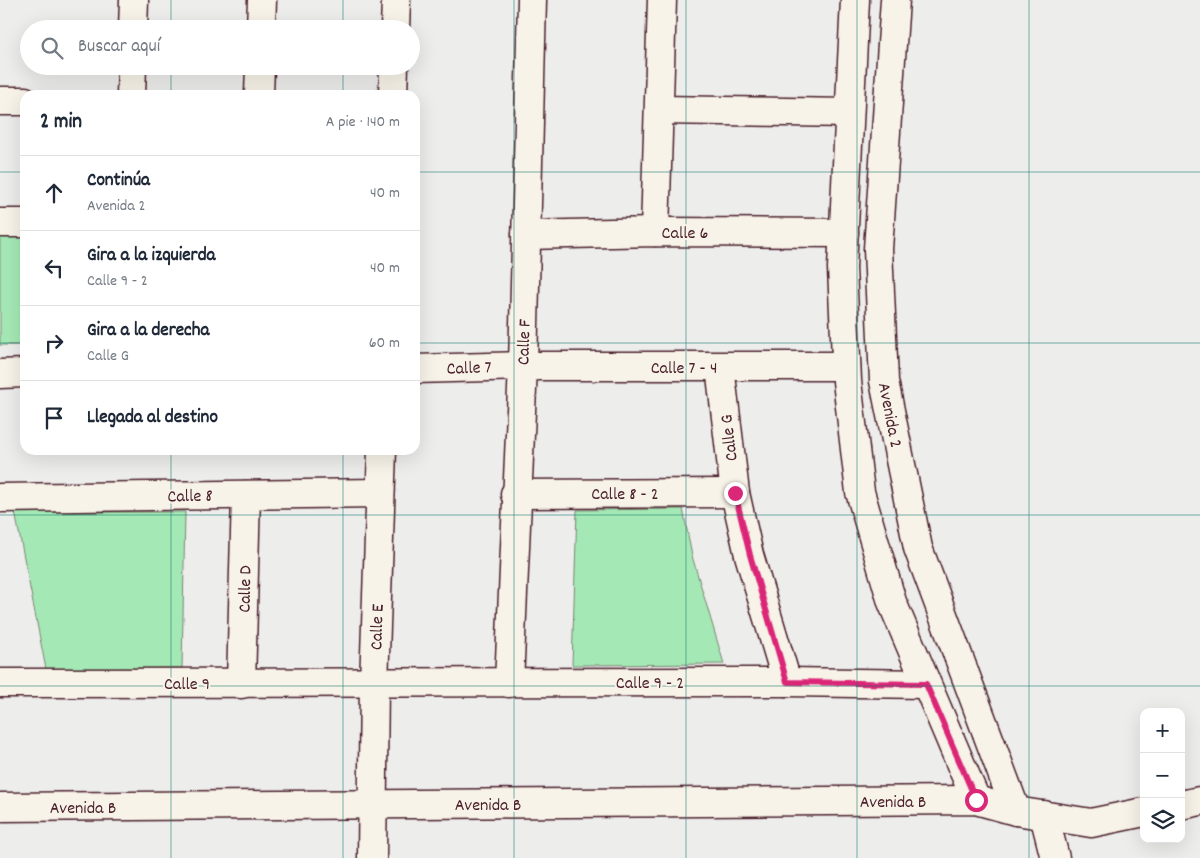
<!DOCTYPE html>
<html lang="es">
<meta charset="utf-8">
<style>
:root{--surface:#fff;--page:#f2f2f3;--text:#1f2937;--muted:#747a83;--line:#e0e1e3}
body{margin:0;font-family:Dekko,sans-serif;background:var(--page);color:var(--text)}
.controls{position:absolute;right:15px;bottom:15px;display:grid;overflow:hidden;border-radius:10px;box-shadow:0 5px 20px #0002}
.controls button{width:45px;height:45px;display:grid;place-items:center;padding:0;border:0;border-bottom:1px solid var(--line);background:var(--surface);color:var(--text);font:25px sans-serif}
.stop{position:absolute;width:15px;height:15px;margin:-11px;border:4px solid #db2777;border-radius:50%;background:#fff}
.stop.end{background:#db2777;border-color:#fff;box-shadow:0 1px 5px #0008}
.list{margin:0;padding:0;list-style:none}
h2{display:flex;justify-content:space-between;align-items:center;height:65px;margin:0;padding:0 20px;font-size:21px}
h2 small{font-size:16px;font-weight:400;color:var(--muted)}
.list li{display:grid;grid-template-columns:32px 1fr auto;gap:15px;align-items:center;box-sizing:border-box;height:75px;padding:0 20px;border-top:1px solid var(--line)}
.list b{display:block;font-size:19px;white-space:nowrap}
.list p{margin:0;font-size:16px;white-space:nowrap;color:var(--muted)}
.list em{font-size:16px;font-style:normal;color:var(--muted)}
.icon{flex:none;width:28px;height:28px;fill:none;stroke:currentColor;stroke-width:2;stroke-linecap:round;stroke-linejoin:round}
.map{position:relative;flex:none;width:1200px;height:858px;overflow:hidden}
.search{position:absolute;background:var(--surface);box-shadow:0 5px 20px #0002;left:20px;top:20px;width:400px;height:55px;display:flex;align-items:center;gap:12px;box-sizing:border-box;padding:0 18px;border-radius:28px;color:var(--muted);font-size:19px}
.panel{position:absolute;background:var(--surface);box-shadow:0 5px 20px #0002;left:20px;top:90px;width:400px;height:365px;border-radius:15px}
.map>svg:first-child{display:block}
.green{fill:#a4e9b5;stroke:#778470}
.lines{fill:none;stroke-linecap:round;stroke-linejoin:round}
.minor-casing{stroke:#4a1f2b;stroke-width:31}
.major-casing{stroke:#4a1f2b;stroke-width:31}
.minor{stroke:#f7f3e8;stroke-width:28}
.major{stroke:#f7f3e8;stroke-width:28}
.route{stroke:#db2777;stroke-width:6}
.grid{fill:none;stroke:#0f766e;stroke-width:1;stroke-opacity:0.55}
.labels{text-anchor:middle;stroke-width:4;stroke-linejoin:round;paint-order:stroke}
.street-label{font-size:18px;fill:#4a1f2b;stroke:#f7f3e8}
</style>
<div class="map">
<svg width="1200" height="858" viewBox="0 0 1200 858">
<rect width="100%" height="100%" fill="#ededec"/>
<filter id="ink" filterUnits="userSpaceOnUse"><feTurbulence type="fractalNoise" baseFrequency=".02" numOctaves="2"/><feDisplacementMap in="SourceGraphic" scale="10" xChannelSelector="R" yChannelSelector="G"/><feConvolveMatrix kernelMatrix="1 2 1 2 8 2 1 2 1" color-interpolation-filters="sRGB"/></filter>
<g filter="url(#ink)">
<g class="green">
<rect x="0" y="236" width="25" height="109"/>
<polygon points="683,509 692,556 724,664 572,665 577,510"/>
<polygon points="15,512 185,512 182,668 46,669"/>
</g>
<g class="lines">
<g class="minor-casing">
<g id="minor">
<polyline points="855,0 842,268 847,381 860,492 892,602 976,800"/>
<polyline points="895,0 878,249 884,381 918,548 1016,811"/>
<polyline points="133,29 134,0"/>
<polyline points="261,29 262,0"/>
<polyline points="395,29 396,0"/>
<polyline points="131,95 132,66"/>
<polyline points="259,95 260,66"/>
<polyline points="393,95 394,66"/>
<polyline points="0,101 25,101"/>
<polyline points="660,110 849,113"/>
<polyline points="0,223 25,223"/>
<polyline points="655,232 662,0"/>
<polyline points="526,235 655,232 844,233"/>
<polyline points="720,367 735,493 749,555 787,682"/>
<polyline points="415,369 523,366 846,366"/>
<polyline points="0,374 25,373"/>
<polyline points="515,494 735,493"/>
<polyline points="0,498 380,493"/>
<polyline points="0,683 787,682 926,684"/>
<polyline points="509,683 523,366 532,0"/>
<polyline points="241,684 246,495"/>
<polyline points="1044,815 1055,858"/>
<polyline points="372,858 374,684 382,450"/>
</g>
</g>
<g class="major-casing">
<g id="major">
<polyline points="1181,805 1200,801"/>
<polyline points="0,807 976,800 1016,811 1091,823 1144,812"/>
</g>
</g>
<use href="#minor" class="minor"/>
<use href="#major" class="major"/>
</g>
</g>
<g class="lines" filter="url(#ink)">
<polyline class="route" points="735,493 750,555 787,682 926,684 976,800"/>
</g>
<path class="grid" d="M171,0v29M343,0v29M514,0v858M686,0v858M857,0v858M1029,0v858M171,66v29M343,66v29M0,172h25M415,172h785M0,343h25M415,343h785M171,450v408M343,450v408M0,515h1200M0,686h1200"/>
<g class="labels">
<g class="street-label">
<text x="685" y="238">Calle 6</text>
<text transform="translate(523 342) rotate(-88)" y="6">Calle F</text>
<text transform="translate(469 367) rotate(-2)" y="6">Calle 7</text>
<text x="684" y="373">Calle 7 - 4</text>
<text transform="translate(891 415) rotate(79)" y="6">Avenida 2</text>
<text transform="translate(728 438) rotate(-97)" y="6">Calle G</text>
<text x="625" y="499">Calle 8 - 2</text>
<text transform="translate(190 495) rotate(-1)" y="6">Calle 8</text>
<text transform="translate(244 589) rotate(-89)" y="6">Calle D</text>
<text transform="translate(376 627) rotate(-88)" y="6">Calle E</text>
<text x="650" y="688">Calle 9 - 2</text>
<text x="187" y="689">Calle 9</text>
<text x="893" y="807">Avenida B</text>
<text x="488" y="810">Avenida B</text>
<text x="83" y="813">Avenida B</text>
</g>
</g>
</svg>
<div class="controls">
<button>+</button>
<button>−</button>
<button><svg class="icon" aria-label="layers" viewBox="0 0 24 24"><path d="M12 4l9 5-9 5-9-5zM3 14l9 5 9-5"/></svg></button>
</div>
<div class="stop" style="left:976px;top:800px"></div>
<div class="stop end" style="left:735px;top:493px"></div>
<div class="search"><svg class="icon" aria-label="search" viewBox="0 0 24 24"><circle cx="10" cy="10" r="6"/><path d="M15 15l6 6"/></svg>Buscar aquí</div>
<section class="panel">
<h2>2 min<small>A pie · 140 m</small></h2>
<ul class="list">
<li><svg class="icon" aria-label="ahead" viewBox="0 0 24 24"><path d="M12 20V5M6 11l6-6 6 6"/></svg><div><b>Continúa</b><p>Avenida 2</p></div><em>40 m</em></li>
<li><svg class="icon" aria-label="left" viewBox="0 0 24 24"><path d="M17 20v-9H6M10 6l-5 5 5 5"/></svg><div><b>Gira a la izquierda</b><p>Calle 9 - 2</p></div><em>40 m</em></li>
<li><svg class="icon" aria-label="right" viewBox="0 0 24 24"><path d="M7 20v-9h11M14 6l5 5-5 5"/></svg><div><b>Gira a la derecha</b><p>Calle G</p></div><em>60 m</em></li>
<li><svg class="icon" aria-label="arrive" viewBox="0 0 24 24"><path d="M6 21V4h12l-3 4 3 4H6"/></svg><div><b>Llegada al destino</b></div></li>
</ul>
</section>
</div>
